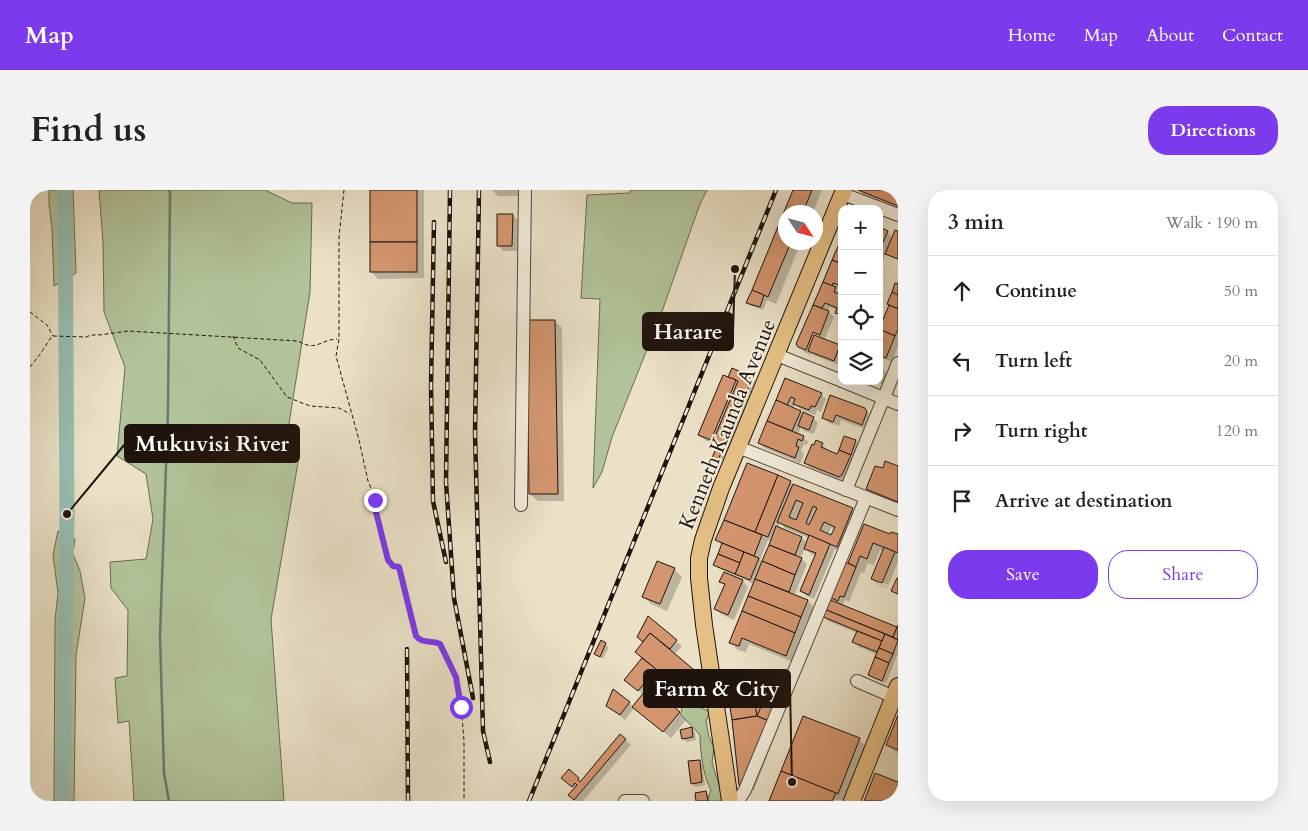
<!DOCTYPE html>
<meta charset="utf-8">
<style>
:root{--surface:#fff;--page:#f2f2f2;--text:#222;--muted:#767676;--line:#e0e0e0;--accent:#7c3aed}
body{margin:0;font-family:Cardo,serif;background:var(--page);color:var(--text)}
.controls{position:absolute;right:15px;top:15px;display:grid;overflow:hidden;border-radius:10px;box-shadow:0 5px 20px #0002}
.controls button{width:45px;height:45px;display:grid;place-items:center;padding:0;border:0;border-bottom:1px solid var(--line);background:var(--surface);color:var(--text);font:25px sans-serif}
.compass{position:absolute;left:748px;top:15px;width:45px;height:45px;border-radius:50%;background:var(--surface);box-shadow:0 5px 20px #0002;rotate:126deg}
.stop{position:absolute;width:15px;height:15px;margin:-11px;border:4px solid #7c3aed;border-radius:50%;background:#fff}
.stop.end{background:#7c3aed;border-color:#fff;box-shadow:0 1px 5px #0008}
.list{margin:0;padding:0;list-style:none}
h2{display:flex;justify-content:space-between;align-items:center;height:65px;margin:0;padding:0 20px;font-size:21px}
h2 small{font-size:16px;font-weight:400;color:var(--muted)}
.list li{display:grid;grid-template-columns:32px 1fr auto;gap:15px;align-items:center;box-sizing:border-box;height:70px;padding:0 20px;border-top:1px solid var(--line)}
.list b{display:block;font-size:19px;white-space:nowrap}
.list em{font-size:16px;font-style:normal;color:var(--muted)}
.actions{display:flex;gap:10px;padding:15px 20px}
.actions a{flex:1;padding:11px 0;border:1px solid var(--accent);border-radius:20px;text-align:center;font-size:18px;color:var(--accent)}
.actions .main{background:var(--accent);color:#fff}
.icon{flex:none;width:28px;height:28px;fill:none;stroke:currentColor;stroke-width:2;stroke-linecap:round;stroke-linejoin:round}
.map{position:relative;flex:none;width:868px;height:611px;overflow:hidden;border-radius:20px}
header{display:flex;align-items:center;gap:30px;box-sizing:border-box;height:70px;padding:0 25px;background:var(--accent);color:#fff}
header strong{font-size:24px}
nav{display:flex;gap:28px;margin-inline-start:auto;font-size:18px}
.intro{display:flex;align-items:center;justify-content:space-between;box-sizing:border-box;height:120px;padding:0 30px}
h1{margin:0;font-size:35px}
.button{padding:12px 22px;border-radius:20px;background:var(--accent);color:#fff;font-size:18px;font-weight:700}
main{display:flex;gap:30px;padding:0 30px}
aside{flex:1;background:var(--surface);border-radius:20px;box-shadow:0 5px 20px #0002}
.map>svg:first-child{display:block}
.green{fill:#b2c399;stroke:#686b53}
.shadow{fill:#0003;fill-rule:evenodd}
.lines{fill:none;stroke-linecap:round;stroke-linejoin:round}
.stream{stroke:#687a71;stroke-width:2.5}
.river{stroke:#98beb3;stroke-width:15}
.building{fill:#d49670;stroke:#1f130d;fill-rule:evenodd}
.minor-casing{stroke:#52463c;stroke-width:14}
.major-casing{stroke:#1f130d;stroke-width:18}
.path{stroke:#1f130d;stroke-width:1;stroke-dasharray:4 2.5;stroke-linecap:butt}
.minor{stroke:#f1ecdb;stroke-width:12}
.major{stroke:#e5c084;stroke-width:16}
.rail-casing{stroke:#1f130d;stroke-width:4.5}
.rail{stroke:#f1ecdb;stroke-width:2.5;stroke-dasharray:8;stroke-linecap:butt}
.route{stroke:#7c3aed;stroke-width:6}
.labels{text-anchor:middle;stroke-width:4;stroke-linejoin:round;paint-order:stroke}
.street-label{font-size:21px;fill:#1f130d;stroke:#f1ecdb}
.leader{fill:none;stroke:#1f130d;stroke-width:2}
.callout-dot{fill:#1f130d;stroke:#f1ecdb;stroke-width:2}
.callout{fill:#1f130d;stroke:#1f130d;stroke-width:2}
.callout-label{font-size:22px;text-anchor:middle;font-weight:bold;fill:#fff}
</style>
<header>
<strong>Map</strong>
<nav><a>Home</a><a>Map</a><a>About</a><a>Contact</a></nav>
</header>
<div class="intro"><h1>Find us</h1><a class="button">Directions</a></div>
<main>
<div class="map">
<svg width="868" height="611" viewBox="0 0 868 611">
<rect width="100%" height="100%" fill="#eae1c7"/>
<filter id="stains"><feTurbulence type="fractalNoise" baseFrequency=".004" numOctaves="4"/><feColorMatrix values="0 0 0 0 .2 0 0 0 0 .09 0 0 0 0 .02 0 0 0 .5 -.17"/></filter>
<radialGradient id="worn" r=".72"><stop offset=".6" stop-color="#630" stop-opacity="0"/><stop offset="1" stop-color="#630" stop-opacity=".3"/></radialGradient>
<g class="green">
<polygon points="19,0 43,0 46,83 24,96 22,40 19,13"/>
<polygon points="69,0 235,0 262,13 282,13 280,102 258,240 269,267 241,429 254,611 104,611 99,531 88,533 85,488 97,486 98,420 81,398 80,372 116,369 123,329 116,284 87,266 95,177 74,122 73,52"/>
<polygon points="600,0 677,0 670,14 630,127 582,247 572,282 563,298 570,109 551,108 557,5 600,3"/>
<polygon points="28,341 45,349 43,364 50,381 55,408 46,465 44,611 24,611 25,430 28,403 23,365"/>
<path d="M659,501l4,13 17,8 -4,9 3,16 5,10 -2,16 11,34 -1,4h-15l4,-11c-8,-13 -11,-41 -11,-55l-20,-21 2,-4 -5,-9z"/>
</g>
<g class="shadow">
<polygon points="341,0 394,0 394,88 348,89 341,81"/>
<polygon points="462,0 495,0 495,6 468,6"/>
<polygon points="764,0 792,0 783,22 756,22 756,52 771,52 746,114 737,110 733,120 721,116 718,112"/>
<polygon points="829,0 868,0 868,19 835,6"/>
<polygon points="482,25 488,30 487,61 473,61 468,55"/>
<polygon points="849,38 857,42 863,48 866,42 868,43 868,68 859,65 859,66 856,63 849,79"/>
<polygon points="812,50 812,99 808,97 807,100 812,106 812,128 807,122 808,120 800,117 798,121 804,127 794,150 812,158 812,176 785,166 782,163 781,165 774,162 768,154"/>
<polygon points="868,90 868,157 862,172 849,167 849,140 860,116 858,113"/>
<polygon points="525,131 532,138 534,311 508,311 500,304"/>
<polygon points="849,177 857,183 852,194 843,191 849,191"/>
<polygon points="722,188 730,195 702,262 697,260 691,273 683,268 688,256 675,250 669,245 699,189"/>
<polygon points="756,189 791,204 796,209 791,222 787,220 785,225 770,219 765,214 763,219 773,225 783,228 788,233 784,244 774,241 771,237 768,245 773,247 778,252 777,255 774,254 771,261 774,264 770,273 735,258 729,253"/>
<polygon points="834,219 842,228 838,240 811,230 809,236 799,233 793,227"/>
<polygon points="825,251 829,255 824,267 819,265 825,271 815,292 781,278 775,273 785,256 792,254 797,259 797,261 808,265"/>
<polygon points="856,273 868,277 868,316 844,306 837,299 853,280"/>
<path d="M717,274l106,46 7,7 -15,36 -10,-4 -21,50 -7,-3 -5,-5 14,-35 -5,-2 -6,-6 -4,10 6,6 -13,32 14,5 7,7 -6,16 -3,-1 -6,16 2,2 -9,21 -44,-18 -3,8 -8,-2 -8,-8 24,-58 -36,-16 -3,-3 8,-19 -6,-6zM750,333l6,6 23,9 -2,5 -8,-8v2l-21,-8zM801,338l4,2 -3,6 -4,-1zM738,350l3,1 -8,22 -3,-3z"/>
<path d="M835,336l26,10 1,-3 6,3v26l-11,26 -10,-4 -5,-6 11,-27 -3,-1 -6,15 -6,-2 -4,10 -3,-1 -12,30 -4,-2 -2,6 55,22v25l-12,30 -13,-5 -3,-4 8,-19 -19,-8 -5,-5 3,-9 -29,-12 -5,-5 6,-15 8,3 -7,-7 24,-30 -4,-4zM847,390l11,5 -1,2 -10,-4z"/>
<polygon points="644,379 652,387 637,421 621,414 614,407"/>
<polygon points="694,383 713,391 718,397 704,430 691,424 686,419 696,396 691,392"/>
<polygon points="618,428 652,456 644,465 676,492 662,509 632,484 620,499 656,530 641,548 605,517 595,530 577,515 599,513 603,517 614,505 595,489 613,468"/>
<polygon points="572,452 579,457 573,469 566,464"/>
<polygon points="721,495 729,502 732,519 747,541 724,600 718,601"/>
<polygon points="868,528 868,564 857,555"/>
<polygon points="661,539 665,542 666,550 657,552 653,549"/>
<polygon points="591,546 601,555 553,611 545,611 540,605 545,599 538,593 539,580 551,592"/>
<polygon points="829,550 837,557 815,610 740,611"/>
<polygon points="669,571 672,575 675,595 665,597 662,593"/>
<polygon points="676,603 679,606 680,611 667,611"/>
</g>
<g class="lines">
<polyline class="stream" points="139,0 140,3 138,220 130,446 134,583 139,611"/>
<polyline class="river" points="33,611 37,324 35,0"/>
</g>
<g class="building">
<rect x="340" y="0" width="47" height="52"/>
<polygon points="763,0 782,0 773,22 756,22 756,52 761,52 738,107 722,100"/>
<polygon points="828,0 868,0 868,16"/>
<polygon points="467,24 483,24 482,56 467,56"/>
<polygon points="849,37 858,41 849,61"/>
<polygon points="865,40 868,41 868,69 855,64"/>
<polygon points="812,47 812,74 802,70"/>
<rect x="340" y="52" width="47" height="30"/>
<polygon points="802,70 812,74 810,78 812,96 803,93 802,96 793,92"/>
<polygon points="793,92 806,97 804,102 812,105 812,125 805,123 807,118 795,113 792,118 783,115"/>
<polygon points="865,93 868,94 868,105 862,102"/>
<polygon points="722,100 734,105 730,117 716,113"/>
<polygon points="862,102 868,105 868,119 857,114"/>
<polygon points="783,115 799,121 790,145 783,142 776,160 768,157 766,154"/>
<polygon points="859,115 868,119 868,140 865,146 849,139"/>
<polygon points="497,130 525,130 528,304 499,304"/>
<polygon points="849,139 865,146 856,168 849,165"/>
<polygon points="784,145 810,155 804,171 778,161"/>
<polygon points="702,178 723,187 694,255 683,251 708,191 698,187"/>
<polygon points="693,185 706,190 681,250 668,245"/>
<polygon points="755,188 792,203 785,217 781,216 779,220 763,214 765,209 761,207 757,215 746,210"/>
<polygon points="800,205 835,218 837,222 832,235 806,225 803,232 792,228"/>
<polygon points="746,210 771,221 762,241 737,231"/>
<polygon points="773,222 784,227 779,240 768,236"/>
<polygon points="737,231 774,246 772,251 768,249 766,256 769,257 765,268 728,253"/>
<polygon points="814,246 826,250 821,265 809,260"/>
<polygon points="786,250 793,253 791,257 807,264 809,260 821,265 812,285 809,287 774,273 782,254 784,255"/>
<polygon points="688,253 694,255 688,271 682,268"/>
<polygon points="855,271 868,276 868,312 836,299 845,276 853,278"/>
<polygon points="717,273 748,285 725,342 694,330"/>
<polygon points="748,285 761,291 738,347 725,342"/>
<path d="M763,294l60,24 -16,39 -60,-25zM766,310l7,3 -7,17 -7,-3zM783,316l4,2 -8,17 -3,-2zM794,332l11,5 -4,8 -11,-5z"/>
<polygon points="694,330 732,345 724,366 685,350"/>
<polygon points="834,334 860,344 861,342 868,344 868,363 843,353 837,369 830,366 826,377 818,373"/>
<polygon points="746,336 772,347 765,365 739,355"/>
<polygon points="779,345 800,354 779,405 770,401 786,363 774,359"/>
<polygon points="692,353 714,362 710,373 688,364"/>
<polygon points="739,355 772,368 765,385 732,371"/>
<polygon points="854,357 865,362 852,393 841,389"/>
<polygon points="714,362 729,368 720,390 705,384"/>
<polygon points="688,364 710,373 705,384 683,375"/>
<polygon points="627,371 645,378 630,414 612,407"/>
<polygon points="732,371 765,385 759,402 725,389"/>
<polygon points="813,371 826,377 814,407 810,406 808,411 799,407"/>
<polygon points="694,382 713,390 698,425 684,419 695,394 689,392"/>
<polygon points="867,388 868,388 868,404 861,401"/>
<polygon points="725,389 778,410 771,427 718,406"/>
<polygon points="718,406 771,427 765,443 712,421"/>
<polygon points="798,409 867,437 863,447 794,419"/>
<polygon points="794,419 855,444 852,451 791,426"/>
<polygon points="712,421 765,443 756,466 712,448 709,456 699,453"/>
<polygon points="618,426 647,450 640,459 620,443 613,452 607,447"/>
<polygon points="868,435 868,450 863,447"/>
<polygon points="827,441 852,451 847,462 822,452"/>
<polygon points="620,443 669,484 654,502 605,462"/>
<polygon points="855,444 868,450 863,464 849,458"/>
<polygon points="571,450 576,453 570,467 564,464"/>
<polygon points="849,458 863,464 859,473 845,467"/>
<polygon points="845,467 859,473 852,491 838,485"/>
<polygon points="612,468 626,479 608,501 594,490"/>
<polygon points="722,493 727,526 702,530 697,498"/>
<polygon points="619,496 650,522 633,542 602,517"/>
<polygon points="583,499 600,512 590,525 576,516"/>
<polygon points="733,512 747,518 741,532 727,526"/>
<polygon points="868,525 868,560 856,555"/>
<polygon points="727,526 741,532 717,594 709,595 702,530"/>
<polygon points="773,526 830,548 808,604 751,581"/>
<polygon points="662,537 663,547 652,549 650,540"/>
<polygon points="590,544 596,549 544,610 538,605 547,595 545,593 542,597 531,588 539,579 549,588 548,590 550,592"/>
<polygon points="670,570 672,592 661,594 658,571"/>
<polygon points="751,581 806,603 802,611 739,611"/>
<polygon points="845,583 868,592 868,611 834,611"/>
<polygon points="676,601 678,611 666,611 665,603"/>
</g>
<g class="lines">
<g class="minor-casing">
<g id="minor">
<polyline points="813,4 868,25"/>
<polyline points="747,165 812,191"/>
<polyline points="812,191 868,214"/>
<polyline points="708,257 868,320"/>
<polyline points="816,300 868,173"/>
<polyline points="491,315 495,0"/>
<polyline points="827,491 864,507"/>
<polyline points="595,611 613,611"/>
<polyline points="708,611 715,600 836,308"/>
</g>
</g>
<g class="major-casing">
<g id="major">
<polyline points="700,611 674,435 669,388 669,368 673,350 691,298 814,0"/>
<polyline points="822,611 868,496"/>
</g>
</g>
<g class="path">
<path d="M314,0l-5,47v102l-3,17 23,84 9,41 7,17v10l13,52 5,6 6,1 17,69c6,8 16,3 24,8l17,33 3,14 4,50v60"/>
<polyline points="0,122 17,135 23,146"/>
<path d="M23,146l33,1 5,-2h8l29,-4 170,10c19,11 21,-1 39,-2"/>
<polyline points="203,146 208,158 230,170 257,207 280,216 309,218 320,224"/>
<polyline points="0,177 11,163 22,146"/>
</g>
<use href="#minor" class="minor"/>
<use href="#major" class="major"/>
<g class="rail-casing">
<g id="rail">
<polyline points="420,0 416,292 424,408 443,508"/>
<polyline points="449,0 445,243 453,541 460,572"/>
<polyline points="404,32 401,196 403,311 416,372"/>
<polyline points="377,459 378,611"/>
<polyline points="499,611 746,0"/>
</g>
</g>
<use href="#rail" class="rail"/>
</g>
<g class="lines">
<path class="route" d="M345,310v8l13,52 5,6 6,1 17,69c6,8 16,4 24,8l16,33 5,30"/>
</g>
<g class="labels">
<g class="street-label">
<text transform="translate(697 234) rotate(-68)" y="7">Kenneth Kaunda Avenue</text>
</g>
</g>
<path class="leader" d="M705 79L703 142M37 324L95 254M762 592L760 498"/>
<g class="callout-dot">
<circle cx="705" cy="79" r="5"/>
<circle cx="37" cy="324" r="5"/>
<circle cx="762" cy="592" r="5"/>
</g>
<g class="callout">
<rect x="613" y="123" width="90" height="37" rx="5"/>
<rect x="95" y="235" width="174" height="37" rx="5"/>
<rect x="614" y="480" width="146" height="37" rx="5"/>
</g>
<g class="callout-label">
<text x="658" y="149">Harare</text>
<text x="182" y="261">Mukuvisi River</text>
<text x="687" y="506">Farm &amp; City</text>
</g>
<rect width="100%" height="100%" filter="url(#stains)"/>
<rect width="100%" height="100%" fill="url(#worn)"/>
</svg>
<div class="controls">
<button>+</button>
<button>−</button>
<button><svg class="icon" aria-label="locate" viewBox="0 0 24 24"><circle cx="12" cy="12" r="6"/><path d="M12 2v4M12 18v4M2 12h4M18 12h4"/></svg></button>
<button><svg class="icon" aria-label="layers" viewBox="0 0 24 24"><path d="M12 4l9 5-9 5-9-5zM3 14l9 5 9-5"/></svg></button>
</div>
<svg class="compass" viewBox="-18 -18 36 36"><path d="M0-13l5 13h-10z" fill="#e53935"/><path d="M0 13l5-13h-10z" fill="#767676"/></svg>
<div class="stop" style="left:431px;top:517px"></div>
<div class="stop end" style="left:345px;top:310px"></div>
</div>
<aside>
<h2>3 min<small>Walk · 190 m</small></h2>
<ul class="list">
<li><svg class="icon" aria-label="ahead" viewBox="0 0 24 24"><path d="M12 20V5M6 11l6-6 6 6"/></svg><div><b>Continue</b></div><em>50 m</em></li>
<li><svg class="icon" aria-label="left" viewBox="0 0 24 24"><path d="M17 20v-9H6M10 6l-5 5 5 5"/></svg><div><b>Turn left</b></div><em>20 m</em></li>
<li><svg class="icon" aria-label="right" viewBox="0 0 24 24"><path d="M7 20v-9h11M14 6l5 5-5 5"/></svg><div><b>Turn right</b></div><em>120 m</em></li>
<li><svg class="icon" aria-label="arrive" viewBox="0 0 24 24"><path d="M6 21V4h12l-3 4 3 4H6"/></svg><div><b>Arrive at destination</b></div></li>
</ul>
<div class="actions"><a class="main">Save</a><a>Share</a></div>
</aside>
</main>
